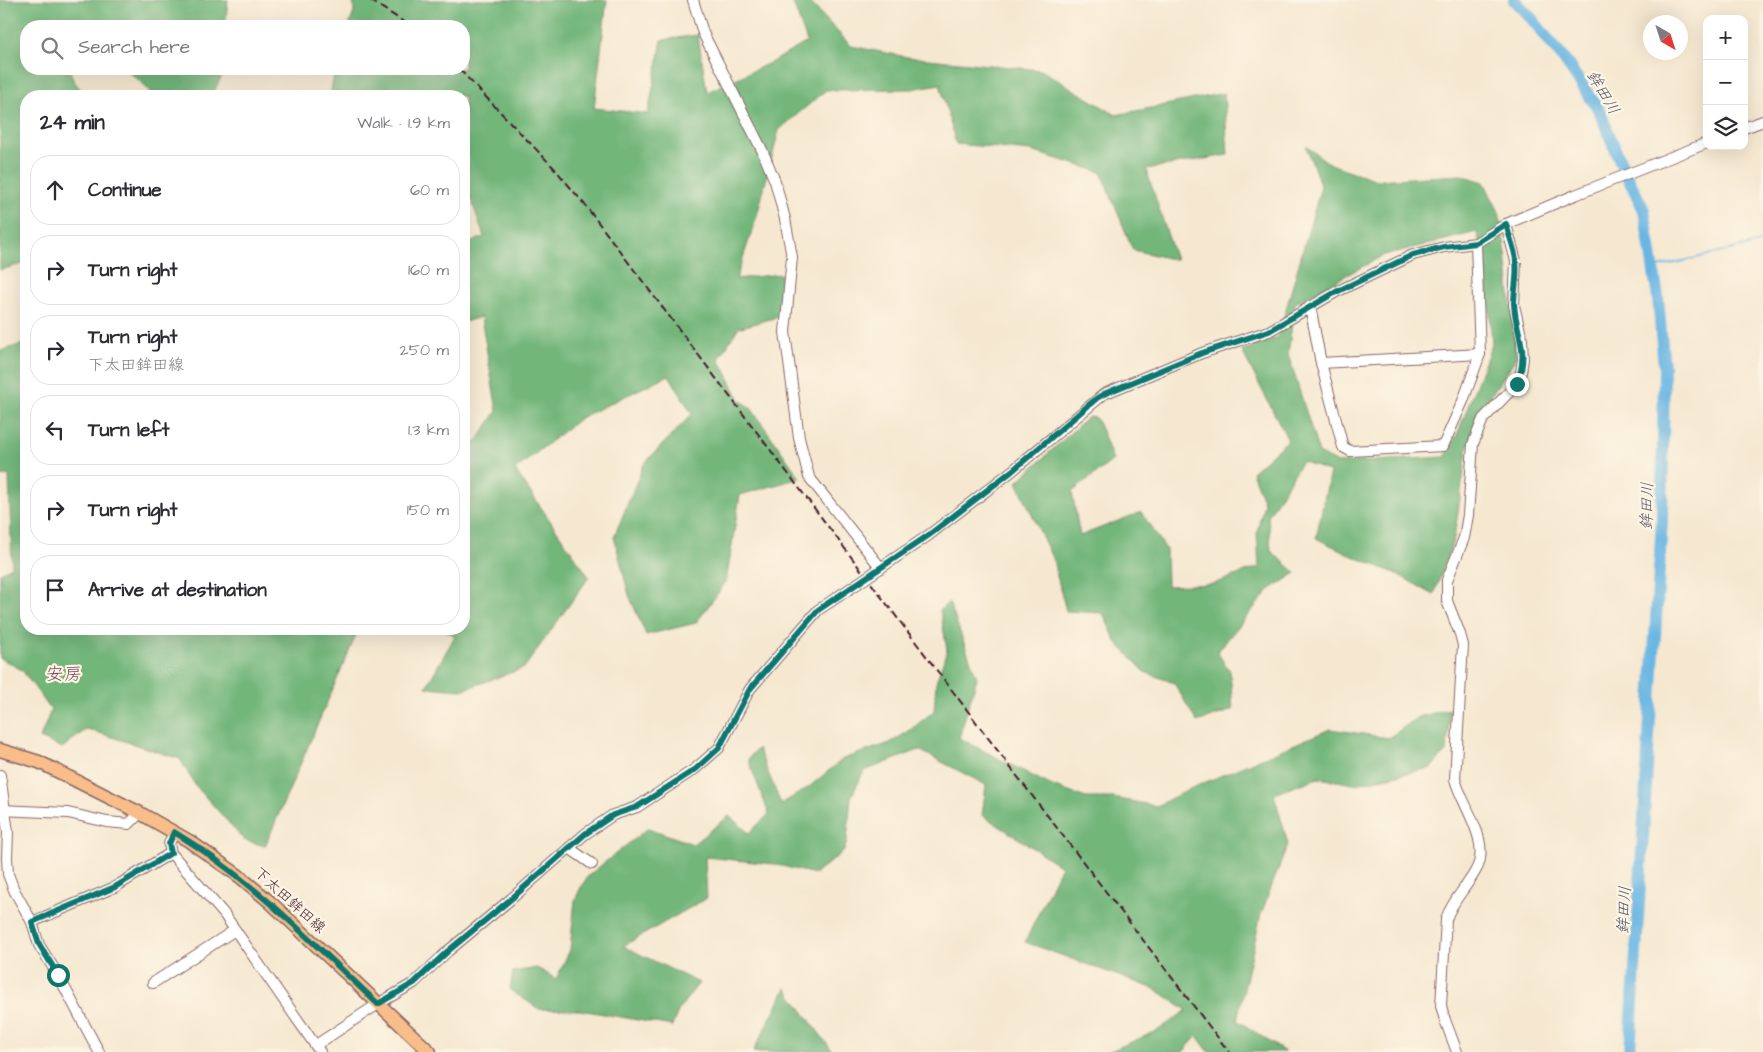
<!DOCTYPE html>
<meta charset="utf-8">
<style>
:root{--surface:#fff;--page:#f7f7f7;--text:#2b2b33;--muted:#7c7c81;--line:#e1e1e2}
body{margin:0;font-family:"Architects Daughter","Klee One",sans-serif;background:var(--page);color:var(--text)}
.controls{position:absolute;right:15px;top:15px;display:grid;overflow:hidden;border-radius:10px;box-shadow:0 5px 20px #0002}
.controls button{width:45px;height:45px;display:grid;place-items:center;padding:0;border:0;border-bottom:1px solid var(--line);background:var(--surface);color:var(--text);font:25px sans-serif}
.compass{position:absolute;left:1643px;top:15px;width:45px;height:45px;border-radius:50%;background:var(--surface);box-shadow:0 5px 20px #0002;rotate:141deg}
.stop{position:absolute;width:15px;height:15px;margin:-11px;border:4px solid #0f766e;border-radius:50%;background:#fff}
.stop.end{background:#0f766e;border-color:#fff;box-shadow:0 1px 5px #0008}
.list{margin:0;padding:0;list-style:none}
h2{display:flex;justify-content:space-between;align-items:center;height:65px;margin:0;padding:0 20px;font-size:21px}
h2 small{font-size:16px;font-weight:400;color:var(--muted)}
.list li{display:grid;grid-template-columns:32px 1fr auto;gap:15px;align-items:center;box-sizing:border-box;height:70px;margin:0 10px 10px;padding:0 10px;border:1px solid var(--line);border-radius:20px}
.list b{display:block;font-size:19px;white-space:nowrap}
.list p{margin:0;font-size:16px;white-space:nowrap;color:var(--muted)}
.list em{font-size:16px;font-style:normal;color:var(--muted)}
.icon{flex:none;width:28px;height:28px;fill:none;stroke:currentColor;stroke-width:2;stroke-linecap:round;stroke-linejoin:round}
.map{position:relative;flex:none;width:1763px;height:1052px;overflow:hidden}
.search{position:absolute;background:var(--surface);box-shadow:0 5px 20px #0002;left:20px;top:20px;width:450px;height:55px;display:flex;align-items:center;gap:12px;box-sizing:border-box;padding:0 18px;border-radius:20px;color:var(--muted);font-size:19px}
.panel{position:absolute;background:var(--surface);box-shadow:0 5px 20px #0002;left:20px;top:90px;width:450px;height:545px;border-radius:20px}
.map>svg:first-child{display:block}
.forest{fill:#72b67a;stroke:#5e6a52;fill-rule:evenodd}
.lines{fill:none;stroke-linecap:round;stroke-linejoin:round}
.stream{stroke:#69b6e3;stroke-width:2}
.river{stroke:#69b6e3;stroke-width:12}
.minor-casing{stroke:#866565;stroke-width:12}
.major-casing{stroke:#866565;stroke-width:15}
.minor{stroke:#fff;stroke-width:10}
.major{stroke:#f8bd89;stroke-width:12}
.rail{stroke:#4a1f2b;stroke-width:2;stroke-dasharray:8 4;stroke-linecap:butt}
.minor-bridge-casing{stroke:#866565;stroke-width:12;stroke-linecap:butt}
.minor-bridge{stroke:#fff;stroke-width:10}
.route{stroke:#0f766e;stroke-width:6}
.labels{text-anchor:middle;stroke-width:4.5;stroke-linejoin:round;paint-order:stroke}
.street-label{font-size:15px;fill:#4a1f2b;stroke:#fcf5e5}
.water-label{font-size:16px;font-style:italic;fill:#55546b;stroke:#fcf5e5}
.quarter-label{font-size:18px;fill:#7c4a62;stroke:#fcf5e5}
</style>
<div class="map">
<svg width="1763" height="1052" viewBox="0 0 1763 1052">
<rect width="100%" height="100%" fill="#fcf5e5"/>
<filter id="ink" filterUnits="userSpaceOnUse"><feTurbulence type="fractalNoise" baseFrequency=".02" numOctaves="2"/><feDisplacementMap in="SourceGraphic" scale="10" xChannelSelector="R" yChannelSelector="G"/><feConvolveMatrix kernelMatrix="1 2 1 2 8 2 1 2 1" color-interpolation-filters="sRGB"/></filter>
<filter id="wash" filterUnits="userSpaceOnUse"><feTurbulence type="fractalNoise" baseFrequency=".0096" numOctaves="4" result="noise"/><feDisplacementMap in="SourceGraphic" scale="20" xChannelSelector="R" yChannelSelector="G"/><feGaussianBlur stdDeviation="1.12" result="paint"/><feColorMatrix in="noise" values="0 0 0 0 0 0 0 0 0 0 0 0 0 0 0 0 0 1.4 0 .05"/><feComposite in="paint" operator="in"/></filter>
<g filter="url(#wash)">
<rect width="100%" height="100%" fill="#f6e8d0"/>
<g class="forest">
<polygon points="0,0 228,0 225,26 26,26 26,69 69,69 74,81 86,96 26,96 26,263 0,270"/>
<polygon points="353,0 607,0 594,108 648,114 662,40 698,35 707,92 772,62 807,42 792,0 808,0 851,46 907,57 1041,70 1116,115 1224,93 1228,155 1146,169 1176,260 1133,250 1101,172 1031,151 956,144 940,84 912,89 826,90 779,130 757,216 736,279 781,274 778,317 738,328 719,359 740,400 751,408 800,478 740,495 726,582 696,623 646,635 629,595 614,537 644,464 692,414 669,375 580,418 515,470 589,577 524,668 462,690 426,687 455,636 444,629 464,629 464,442 476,443 497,411 481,317 464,322 464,245 484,237 465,181 464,181 464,96 330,96 335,69 464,69 464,26 349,26 354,12"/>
<polygon points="125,69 225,69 212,96 153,96 142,83"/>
<path d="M1306,146l24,18 47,16 84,-5 23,7 15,30 7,42 10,104 -39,58 -10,35 -13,87 -20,57 -37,-21 -42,-17 -39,-19 14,-66 -28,-11 -34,55 3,35 25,22 -27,17 -52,62 13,19 3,39 -36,12 -23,-39 -29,-11 -29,-30 -13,-29 -37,-2 -13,-51 -36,-78 71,-65 8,1 6,13 11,29 -41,32 8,44 61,-24 25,37 1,37 46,-2 46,-17 -2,-35 7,-29 -12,-31 36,-32 -46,-89 36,-14 43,-150zM1477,232l10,41 5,71 -35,91 -12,22 -107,6 -19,-10 -31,-99 7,-51 89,-48z"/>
<polygon points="26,343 26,629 361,629 357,633 265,846 244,840 195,785 180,759 87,729 62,748 40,738 51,710 22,670 0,658 0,573 12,567 9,475 0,476 0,351"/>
<polygon points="949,602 977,678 959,738 1052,786 1086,798 1113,798 1157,806 1185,791 1330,729 1389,738 1418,717 1450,709 1447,750 1431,768 1355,784 1318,778 1274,794 1288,844 1261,914 1237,1020 1285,1052 1209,1052 1197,1036 1183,1052 1108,1052 1157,1031 1187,1010 1155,989 1025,942 1061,866 982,815 986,785 919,750 864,771 851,797 847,841 844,851 815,874 774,864 705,857 707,898 623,946 699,983 679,1009 672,1026 581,1010 539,1009 510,990 513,972 537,968 556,979 570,950 575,900 582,885 589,875 648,828 693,844 729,816 749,833 769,814 748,759 758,748 781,804 809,787 843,759 890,743 909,731 934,711 936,682 947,650 940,610"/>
<polygon points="786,988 833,1052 753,1052"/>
</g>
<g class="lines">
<polyline class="stream" points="1654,268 1763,242"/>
<polyline class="river" points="1514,0 1532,19 1566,62 1599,110 1623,168 1644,210 1658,297 1664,368 1662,520 1630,1052"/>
</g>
</g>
<g filter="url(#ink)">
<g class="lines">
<g class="minor-casing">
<g id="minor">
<polyline points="693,0 703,33 762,150 775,181 785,219 792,257 785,332 799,438 809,477 881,568"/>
<polyline points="1744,128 1763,121"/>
<polyline points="1310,306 1321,363 1343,447 1350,451 1443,446 1463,401 1480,354 1476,243"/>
<polyline points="1321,363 1480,354"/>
<polyline points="876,571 929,535 1012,471 1104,394 1202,353 1269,331 1336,292 1413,255 1444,247 1476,243 1506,224 1575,195 1707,143"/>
<polyline points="0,775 8,832 7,858 8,874 14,890 32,922 39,945 58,975 99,1052"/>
<polyline points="0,810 68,813 107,822 129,824 140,813"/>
<polyline points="174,832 169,844 171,853 224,914 320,1052"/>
<polyline points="569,848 592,864"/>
<polyline points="32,922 115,887 171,853"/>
<polyline points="153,983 235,930"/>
<polyline points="316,1045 378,1004 414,983 448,951 511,899 585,834 613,815 637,807 695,769 719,748 750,689 818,610 857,584"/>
<path d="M1457,1052l-12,-32 -4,-14 5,-87c7,-20 21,-32 30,-49 16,-28 -14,-64 -21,-91l8,-134 -3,-11 -13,-33v-21l17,-42 4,-23 5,-71 10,-25 34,-35 4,-12 2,-13 -1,-19 -8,-35 2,-44 -10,-37"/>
</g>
</g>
<g class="major-casing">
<polyline id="major" points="0,750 39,762 140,813 189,841 239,876 270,902 430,1052"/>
</g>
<use href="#minor" class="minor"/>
<use href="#major" class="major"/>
<g class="rail">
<polyline points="370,0 410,26"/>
<polyline points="459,69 555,169 585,205 1004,759 1229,1052"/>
</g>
<g class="minor-bridge-casing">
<polyline id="minor-bridge" points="857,584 876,571"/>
</g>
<use href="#minor-bridge" class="minor-bridge"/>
</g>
</g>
<g class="lines" filter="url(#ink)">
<path class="route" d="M58,975l-19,-31 -7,-22 83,-35 56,-34 -2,-9 5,-12c77,46 139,111 204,172l36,-21 34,-32 63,-52 74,-65 28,-19 24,-8 59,-38 23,-21 31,-59 68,-79 111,-75 83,-64 85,-73 7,-4 98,-41 67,-22 67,-39 77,-37 31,-8 32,-4 30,-19c3,12 9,25 10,37 2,14 -2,29 -2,43 2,32 16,45 3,80"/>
</g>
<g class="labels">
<g class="street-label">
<text transform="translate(290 900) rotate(42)" y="5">下太田鉾田線</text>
</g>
<g class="water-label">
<text transform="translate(1604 92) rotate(59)" y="6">鉾田川</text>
<text transform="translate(1646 506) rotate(-89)" y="6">鉾田川</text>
<text transform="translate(1623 910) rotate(-87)" y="6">鉾田川</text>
</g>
<g class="quarter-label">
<text x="64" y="680">安房</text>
</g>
</g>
</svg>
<div class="controls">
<button>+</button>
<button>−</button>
<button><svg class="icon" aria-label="layers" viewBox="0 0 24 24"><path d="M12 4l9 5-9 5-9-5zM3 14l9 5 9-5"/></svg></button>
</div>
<svg class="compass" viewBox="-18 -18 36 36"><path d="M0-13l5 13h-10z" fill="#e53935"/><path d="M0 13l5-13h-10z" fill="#7c7c81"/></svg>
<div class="stop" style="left:58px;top:975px"></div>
<div class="stop end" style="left:1517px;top:384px"></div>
<div class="search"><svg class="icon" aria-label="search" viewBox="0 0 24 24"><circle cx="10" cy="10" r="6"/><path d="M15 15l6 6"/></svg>Search here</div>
<section class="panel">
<h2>24 min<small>Walk · 1.9 km</small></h2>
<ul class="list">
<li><svg class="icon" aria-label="ahead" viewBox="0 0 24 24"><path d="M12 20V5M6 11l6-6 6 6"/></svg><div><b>Continue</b></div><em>60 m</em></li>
<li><svg class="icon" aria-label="right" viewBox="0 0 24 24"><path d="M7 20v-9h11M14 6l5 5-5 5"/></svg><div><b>Turn right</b></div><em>160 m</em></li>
<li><svg class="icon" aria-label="right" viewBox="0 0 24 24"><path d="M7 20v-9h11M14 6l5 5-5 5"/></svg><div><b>Turn right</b><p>下太田鉾田線</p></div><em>250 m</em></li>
<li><svg class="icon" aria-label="left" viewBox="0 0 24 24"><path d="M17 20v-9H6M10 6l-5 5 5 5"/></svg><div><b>Turn left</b></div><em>1.3 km</em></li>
<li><svg class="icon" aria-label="right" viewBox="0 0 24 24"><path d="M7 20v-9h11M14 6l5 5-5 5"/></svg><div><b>Turn right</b></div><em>150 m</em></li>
<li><svg class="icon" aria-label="arrive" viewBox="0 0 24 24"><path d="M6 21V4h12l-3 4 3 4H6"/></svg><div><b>Arrive at destination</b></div></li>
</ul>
</section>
</div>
